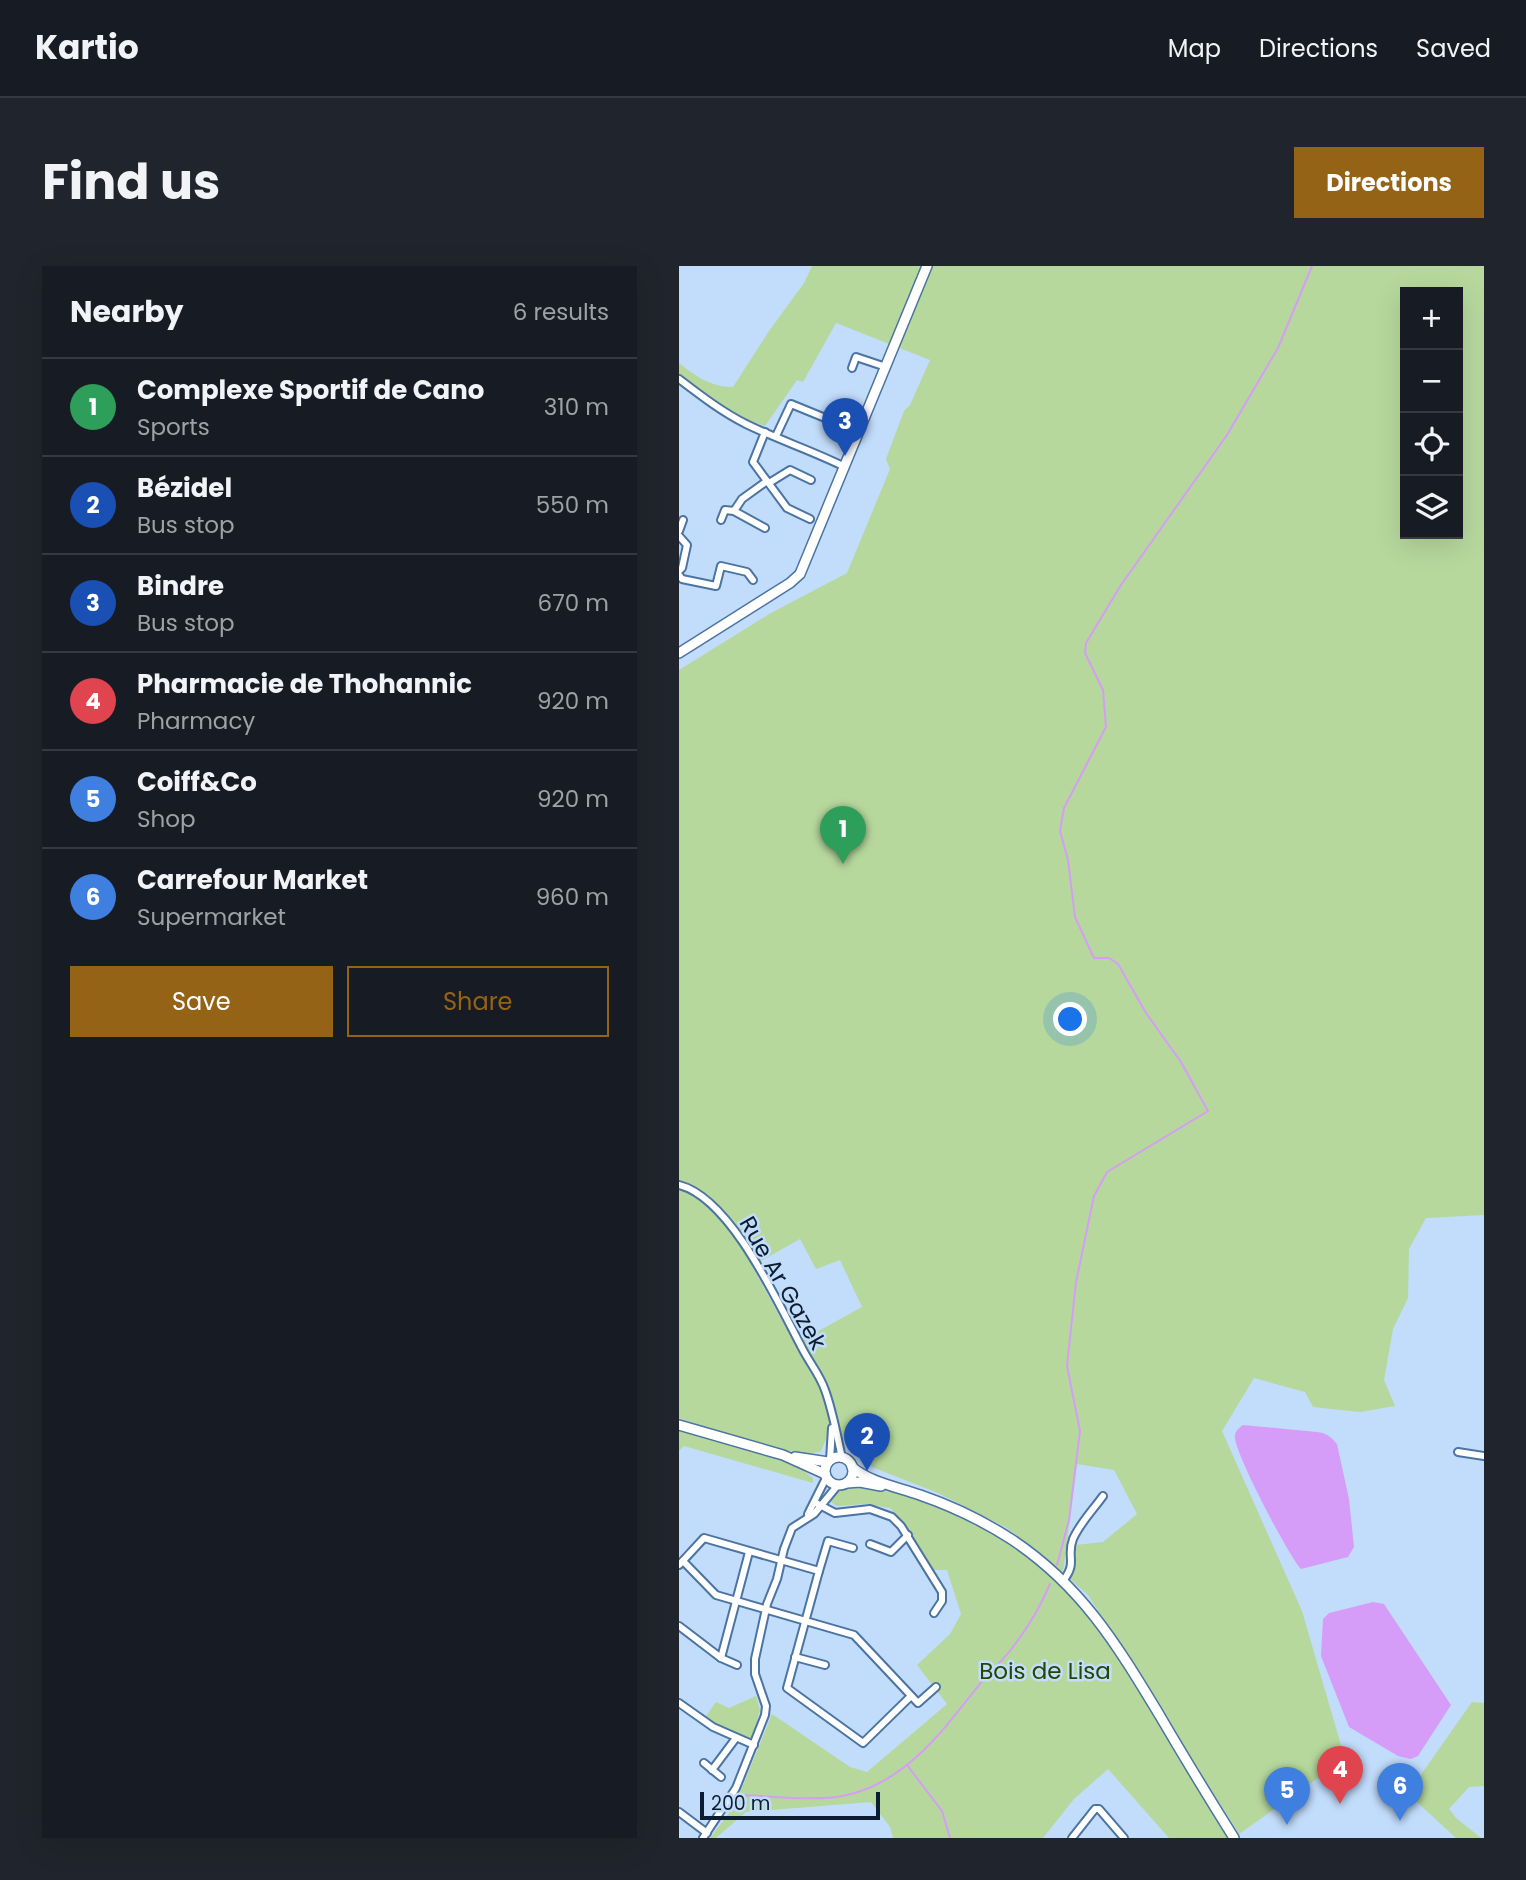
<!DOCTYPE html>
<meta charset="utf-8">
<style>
:root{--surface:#171b24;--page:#20242c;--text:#f1f3f6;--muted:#9ea1a6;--line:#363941;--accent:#956315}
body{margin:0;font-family:Poppins,sans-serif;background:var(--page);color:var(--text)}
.controls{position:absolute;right:21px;top:21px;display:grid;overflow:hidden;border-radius:0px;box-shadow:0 7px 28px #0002}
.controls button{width:63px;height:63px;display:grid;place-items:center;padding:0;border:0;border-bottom:2px solid var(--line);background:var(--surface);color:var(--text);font:35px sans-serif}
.scale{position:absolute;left:21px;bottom:18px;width:180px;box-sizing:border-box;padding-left:7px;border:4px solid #0d1d30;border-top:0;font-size:19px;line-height:24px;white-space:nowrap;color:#0d1d30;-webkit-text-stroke:5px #c2dcfb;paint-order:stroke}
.you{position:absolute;left:392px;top:754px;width:24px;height:24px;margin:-18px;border:5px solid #fff;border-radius:50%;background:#1a73e8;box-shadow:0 0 0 10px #1a73e833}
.badge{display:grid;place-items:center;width:46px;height:46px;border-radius:50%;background:var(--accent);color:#fff;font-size:23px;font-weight:700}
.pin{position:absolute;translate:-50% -58px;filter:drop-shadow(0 2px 4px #0008)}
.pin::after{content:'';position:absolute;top:37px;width:24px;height:21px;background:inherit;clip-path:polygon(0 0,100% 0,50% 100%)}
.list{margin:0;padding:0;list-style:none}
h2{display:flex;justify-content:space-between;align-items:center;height:91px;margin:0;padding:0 28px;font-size:30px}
h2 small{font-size:23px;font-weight:400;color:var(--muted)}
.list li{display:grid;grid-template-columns:46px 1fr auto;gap:21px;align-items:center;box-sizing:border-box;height:98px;padding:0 28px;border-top:2px solid var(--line)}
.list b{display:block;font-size:26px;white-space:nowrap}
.list p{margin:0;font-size:23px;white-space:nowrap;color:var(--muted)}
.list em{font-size:23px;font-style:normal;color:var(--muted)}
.actions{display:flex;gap:14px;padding:21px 28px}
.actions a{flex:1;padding:16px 0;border:2px solid var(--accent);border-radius:0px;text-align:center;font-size:24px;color:var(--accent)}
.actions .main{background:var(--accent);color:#fff}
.icon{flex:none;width:38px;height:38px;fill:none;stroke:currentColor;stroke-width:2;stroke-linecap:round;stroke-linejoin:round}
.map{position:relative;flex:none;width:805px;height:1572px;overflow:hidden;border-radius:0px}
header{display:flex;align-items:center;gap:42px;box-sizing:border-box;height:98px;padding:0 35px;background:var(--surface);border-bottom:2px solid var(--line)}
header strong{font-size:33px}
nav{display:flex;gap:38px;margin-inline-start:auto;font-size:24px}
.intro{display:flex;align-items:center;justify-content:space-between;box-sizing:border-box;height:168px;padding:0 42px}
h1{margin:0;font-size:49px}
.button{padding:18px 32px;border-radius:0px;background:var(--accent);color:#fff;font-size:24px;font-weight:700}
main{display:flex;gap:42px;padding:0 42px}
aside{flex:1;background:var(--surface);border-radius:0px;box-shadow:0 7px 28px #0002}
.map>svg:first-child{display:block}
.green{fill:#b6d89d;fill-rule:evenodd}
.water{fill:#d69df8}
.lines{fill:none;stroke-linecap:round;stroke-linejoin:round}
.stream{stroke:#d69df8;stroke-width:2}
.minor-casing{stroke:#4b74a2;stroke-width:10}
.secondary-casing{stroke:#4b74a2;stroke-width:12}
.minor{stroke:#fff;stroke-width:6}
.secondary{stroke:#fff;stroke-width:9}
.labels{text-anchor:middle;stroke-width:5;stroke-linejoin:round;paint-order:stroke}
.street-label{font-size:23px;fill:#0d1d30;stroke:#c2dcfb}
.park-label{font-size:23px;fill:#254500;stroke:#c2dcfb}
</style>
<header>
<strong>Kartio</strong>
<nav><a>Map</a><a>Directions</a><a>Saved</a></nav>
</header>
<div class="intro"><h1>Find us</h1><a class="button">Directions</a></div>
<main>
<aside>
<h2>Nearby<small>6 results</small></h2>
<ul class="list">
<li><span class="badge" style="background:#2e9e5b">1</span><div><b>Complexe Sportif de Cano</b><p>Sports</p></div><em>310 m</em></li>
<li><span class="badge" style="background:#1a4fb4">2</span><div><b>Bézidel</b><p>Bus stop</p></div><em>550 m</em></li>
<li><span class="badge" style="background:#1a4fb4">3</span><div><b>Bindre</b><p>Bus stop</p></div><em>670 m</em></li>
<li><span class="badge" style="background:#e0444e">4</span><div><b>Pharmacie de Thohannic</b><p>Pharmacy</p></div><em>920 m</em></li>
<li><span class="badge" style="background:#3f7fe0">5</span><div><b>Coiff&amp;Co</b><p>Shop</p></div><em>920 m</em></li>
<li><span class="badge" style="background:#3f7fe0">6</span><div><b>Carrefour Market</b><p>Supermarket</p></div><em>960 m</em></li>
</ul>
<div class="actions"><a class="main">Save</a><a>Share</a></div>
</aside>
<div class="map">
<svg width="805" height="1572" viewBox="0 0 805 1572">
<rect width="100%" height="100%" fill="#c2dcfb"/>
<g class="green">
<path d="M133,0h672v949l-58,3 -17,31 -1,49 -15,31 -9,51 11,26 -35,6 -47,-5 -8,-15 -51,-14 -32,53 80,180 43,148 -106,75 -151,-239 -18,-16 4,-11 1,-23 28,-3 34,-28 -23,-44 -37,-6 -14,109 -56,-45 -69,-35 -66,-26 -28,-28h-18l-5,12c-23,12 -114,-24 -142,-33v-748l92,-57 76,-40 43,-104 -4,-10 18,-48 6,-6 20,-45 -94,-37 -33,59 -6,-2 -32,46 -30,-11 -56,-41v-11c16,13 32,24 54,24l36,-56 35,-48zM726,26h53v242h-53zM121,973l16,30 24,-9 22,47 -67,37 -43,-78z"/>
<polygon points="0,1163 119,1198 118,1200 127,1204 126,1206 134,1212 134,1217 5,1180 0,1185"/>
<path d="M174,1219c44,7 93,19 132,42 49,28 91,70 124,115 19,26 34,55 50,82 23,38 47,76 70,114h-60l-61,-69 -34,30 -31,39h-150l-3,-11 -19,-25 -125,10 -30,26h-6l25,-33 37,-91 78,53 17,5 80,-68 -30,-39 33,-31 11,-20 -14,-44h-13l-33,-50 -11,-12 -25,-4 -28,2 -8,-5 9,-11z"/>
<polygon points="77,1430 81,1444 73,1473 35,1459 27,1450 37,1436 50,1442"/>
<polygon points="793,1436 805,1437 805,1520 790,1521 770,1543 777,1552 802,1572 777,1572 725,1524 727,1519 741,1510"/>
</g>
<g class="water">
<path d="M564,1159l74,7c10,1 14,5 20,12l12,55 5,48 -6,10 -47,12c-13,-14 -65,-114 -66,-131 -1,-6 4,-10 8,-13z"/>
<polygon points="694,1336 705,1338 772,1439 739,1490 732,1493 719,1490 670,1461 642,1390 644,1353 650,1347"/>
</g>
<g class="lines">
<g class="stream">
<polyline points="378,1299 390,1254 401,1165 388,1100 397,1016 415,930 428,906 529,845 502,796 467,747 439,698 430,692 415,692 396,651 389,594 381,565 385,542 427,461 424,424 406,387 407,377 442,319 548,169 599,82 633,0"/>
<polyline points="228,1499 263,1545 271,1572"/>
<path d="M61,1529c31,1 79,7 107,0 62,-14 99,-69 136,-115 8,-10 18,-18 26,-28 16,-20 31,-44 41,-68"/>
</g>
<g class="minor-casing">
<g id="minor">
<polyline points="173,102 177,91 207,101"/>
<path d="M0,113c21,16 43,33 67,45 33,16 67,27 99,43"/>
<polyline points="86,166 74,196 108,242 131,253"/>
<polyline points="97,170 112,138 156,156"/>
<polyline points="90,217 111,204 132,214"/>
<polyline points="55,245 86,262"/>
<polyline points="42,254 46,244 55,245 63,233 88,215"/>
<polyline points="0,265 4,254"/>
<polyline points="0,270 8,279 3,302 0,305"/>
<polyline points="0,309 3,313 37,320 42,300 68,306 74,314"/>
<path d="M0,919c52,13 99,118 123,163 7,14 18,27 23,42 8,22 12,46 17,68"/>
<polyline points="779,1186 805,1190"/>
<polyline points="151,1194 153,1162"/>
<polyline points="137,1237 156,1247 191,1243 213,1251 222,1260 263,1326 263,1335 255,1347"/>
<polyline points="129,1248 147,1212"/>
<polyline points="191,1278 212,1286 229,1269"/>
<polyline points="4,1295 37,1329 175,1369 239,1437 257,1421"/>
<polyline points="0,1299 25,1272 140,1305 108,1422 184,1477 232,1430"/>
<polyline points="140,1305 149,1275 174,1282"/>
<path d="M384,1315c15,-19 3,-24 10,-42 7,-16 20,-29 30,-43"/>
<polyline points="0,1360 42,1392 70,1286"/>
<polyline points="116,1391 146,1399"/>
<polyline points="42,1392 58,1399"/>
<polyline points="0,1437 34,1461 75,1479"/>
<polyline points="25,1497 42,1511"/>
<polyline points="33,1504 57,1472"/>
<polyline points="0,1546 28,1567"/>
<polyline points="24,1572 57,1522 86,1449 87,1440 76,1408 76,1393 88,1338 98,1313 105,1283 113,1262 135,1248 159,1219"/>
<polyline points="393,1572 416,1543 420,1543 445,1572"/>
</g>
</g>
<g class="secondary-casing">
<g id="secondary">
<polyline points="0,387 111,317 121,308 248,0"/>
<polyline points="0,1159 104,1189 146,1208"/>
<polyline points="116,1191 149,1196"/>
<circle cx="160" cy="1205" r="14"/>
<path d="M173,1201c19,16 46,20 68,28 32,11 63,26 91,44 71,47 106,106 149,177 24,41 49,82 74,122"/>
<polyline points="168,1217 181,1216 202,1220"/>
</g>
</g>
<use href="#minor" class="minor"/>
<use href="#secondary" class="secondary"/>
</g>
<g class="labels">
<g class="street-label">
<text transform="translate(104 1017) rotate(60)" y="8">Rue Ar Gazek</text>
</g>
<g class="park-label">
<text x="366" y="1413">Bois de Lisa</text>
</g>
</g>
</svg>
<div class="controls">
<button>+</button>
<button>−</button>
<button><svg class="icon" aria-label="locate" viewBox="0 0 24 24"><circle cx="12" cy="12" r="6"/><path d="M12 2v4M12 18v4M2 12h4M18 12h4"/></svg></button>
<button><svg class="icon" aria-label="layers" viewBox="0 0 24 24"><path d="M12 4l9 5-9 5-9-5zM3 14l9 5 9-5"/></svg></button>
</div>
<div class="scale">200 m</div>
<div class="you"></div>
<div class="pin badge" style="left:164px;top:598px;background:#2e9e5b">1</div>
<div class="pin badge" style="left:188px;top:1205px;background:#1a4fb4">2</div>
<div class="pin badge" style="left:166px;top:190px;background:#1a4fb4">3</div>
<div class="pin badge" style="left:661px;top:1538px;background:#e0444e">4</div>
<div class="pin badge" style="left:608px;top:1559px;background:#3f7fe0">5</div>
<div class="pin badge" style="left:721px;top:1555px;background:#3f7fe0">6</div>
</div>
</main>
